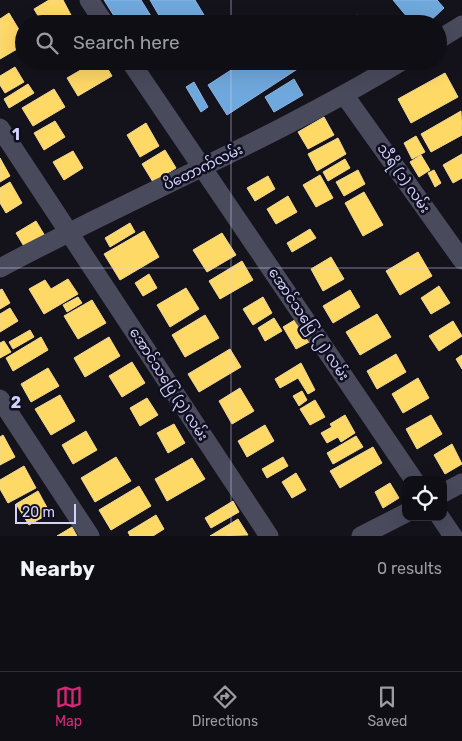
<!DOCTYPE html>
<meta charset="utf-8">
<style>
:root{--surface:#0f0e15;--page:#1d1c22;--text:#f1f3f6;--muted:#9b9ca0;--line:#2f2e34;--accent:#db2777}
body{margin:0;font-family:Rubik,"Noto Sans Myanmar",sans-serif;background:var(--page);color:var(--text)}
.controls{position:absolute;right:15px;bottom:15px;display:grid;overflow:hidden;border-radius:10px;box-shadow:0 5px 20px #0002}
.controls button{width:45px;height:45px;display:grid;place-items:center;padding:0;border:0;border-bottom:1px solid var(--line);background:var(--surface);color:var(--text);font:25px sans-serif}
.scale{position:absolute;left:15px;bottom:12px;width:61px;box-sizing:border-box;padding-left:5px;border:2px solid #d3d2fb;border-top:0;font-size:14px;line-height:18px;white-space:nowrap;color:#d3d2fb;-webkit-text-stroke:4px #100f20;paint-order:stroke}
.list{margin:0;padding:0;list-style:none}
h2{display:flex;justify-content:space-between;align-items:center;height:65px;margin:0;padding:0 20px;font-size:21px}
h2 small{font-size:16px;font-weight:400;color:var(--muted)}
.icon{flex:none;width:28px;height:28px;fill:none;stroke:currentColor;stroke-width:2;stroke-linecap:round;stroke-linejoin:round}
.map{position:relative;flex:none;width:462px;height:536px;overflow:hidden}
.search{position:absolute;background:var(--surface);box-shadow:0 5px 20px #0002;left:15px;right:15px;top:15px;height:55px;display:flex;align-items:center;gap:12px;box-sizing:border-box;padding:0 18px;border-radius:28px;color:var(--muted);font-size:19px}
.sheet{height:135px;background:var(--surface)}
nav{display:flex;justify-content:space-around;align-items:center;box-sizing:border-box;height:70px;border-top:1px solid var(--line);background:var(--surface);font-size:14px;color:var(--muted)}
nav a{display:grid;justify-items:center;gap:2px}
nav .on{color:var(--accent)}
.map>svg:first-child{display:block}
.homes{fill:#ffd966;stroke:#f2d793}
.schools{fill:#6fa8dc;stroke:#8db5e5}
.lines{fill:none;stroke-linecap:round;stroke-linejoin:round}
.minor{stroke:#494a5c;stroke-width:19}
.grid{fill:none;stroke:#d3d2fb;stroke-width:1;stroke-opacity:0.55}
.labels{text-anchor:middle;stroke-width:5;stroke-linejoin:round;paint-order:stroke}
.street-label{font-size:14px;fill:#d3d2fb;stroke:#100f20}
.grid-label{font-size:16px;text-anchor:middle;font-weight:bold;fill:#d3d2fb;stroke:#100f20;stroke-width:5;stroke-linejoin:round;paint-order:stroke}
</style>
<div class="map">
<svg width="462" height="536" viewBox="0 0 462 536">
<rect width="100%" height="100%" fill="#14131c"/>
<g class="homes">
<polygon points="49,0 63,0 71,15 56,24 43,24 34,9"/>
<polygon points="9,13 24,38 24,45 0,59 0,19"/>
<polygon points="96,61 103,61 112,76 78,96 67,78"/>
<polygon points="15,67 24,82 5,93 0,85 0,76"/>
<polygon points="445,73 458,97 411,123 398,99"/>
<polygon points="28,84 34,93 9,108 4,99"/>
<polygon points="54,89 65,107 33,126 22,108"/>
<polygon points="461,111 462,135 431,152 421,134"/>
<polygon points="324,117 334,135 308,149 298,132"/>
<polygon points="55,121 65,137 44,150 34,133"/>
<polygon points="146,123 159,146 140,157 127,135"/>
<polygon points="416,136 425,152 412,159 404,143"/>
<polygon points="338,138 346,154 317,171 308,154"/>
<polygon points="165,150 176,168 153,182 142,164"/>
<polygon points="73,151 83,168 64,180 53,162"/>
<polygon points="462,154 462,178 453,183 443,165"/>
<polygon points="421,155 430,170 419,177 410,162"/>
<polygon points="0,158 10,176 0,182"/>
<polygon points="345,159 350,168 328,181 323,172"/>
<polygon points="358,170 365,184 344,196 336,182"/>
<polygon points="434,170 441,183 435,187 428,173"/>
<polygon points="320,175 333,198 316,207 303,185"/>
<polygon points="268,176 275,189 255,201 247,188"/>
<polygon points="10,182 22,203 6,213 0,203 0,188"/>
<polygon points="364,192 383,225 363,236 345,203"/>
<polygon points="288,196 297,212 276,224 267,209"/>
<polygon points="36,221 45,236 25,248 16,233"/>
<polygon points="130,223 135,232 110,247 105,238"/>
<polygon points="310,229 316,238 292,252 287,243"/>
<polygon points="144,231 159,257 120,280 104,254"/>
<polygon points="222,233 236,255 207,272 193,250"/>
<polygon points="418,252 432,276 400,295 386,271"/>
<polygon points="331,257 344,279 323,291 311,269"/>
<polygon points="242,261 253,280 220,299 209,281"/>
<polygon points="149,274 157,288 143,296 135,283"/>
<polygon points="68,279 78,294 44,314 29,289 45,280 51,289"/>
<polygon points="439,286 450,303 431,314 421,298"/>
<polygon points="186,288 199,309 170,327 157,305"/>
<polygon points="2,289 10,303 0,309 0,290"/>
<polygon points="350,290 360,307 333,323 323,306"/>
<polygon points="78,297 82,303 67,312 63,305"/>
<polygon points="263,297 272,313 253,325 243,309"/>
<polygon points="92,300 106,323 78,339 64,316"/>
<polygon points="10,308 18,321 0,332 0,314"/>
<polygon points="377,314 391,337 360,355 346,332"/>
<polygon points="205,315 219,338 185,357 172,335"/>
<polygon points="274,318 282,331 265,341 258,328"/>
<polygon points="298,318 311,341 296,349 283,327"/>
<polygon points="453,321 462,336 439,351 429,336"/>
<polygon points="30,330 34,337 13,349 9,342"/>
<polygon points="41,337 48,350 13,371 6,358"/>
<polygon points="109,337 120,356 85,377 74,358"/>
<polygon points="4,341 11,352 0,358 0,343"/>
<polygon points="230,349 241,367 199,392 188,374"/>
<polygon points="396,354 406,372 377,389 367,371"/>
<polygon points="462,355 462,369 456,359"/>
<polygon points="132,362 145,383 122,397 109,376"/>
<polygon points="301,363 315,390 308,394 298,378 280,388 275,379"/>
<polygon points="48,368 59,386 31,402 21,384"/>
<polygon points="418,378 429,398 403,413 392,394"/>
<polygon points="240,388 254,411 232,424 219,401"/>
<polygon points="302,391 307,400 299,406 293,396"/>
<polygon points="60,395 75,421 51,435 35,409"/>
<polygon points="147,398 158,415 140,426 130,408"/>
<polygon points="315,400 325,417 310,425 300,409"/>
<polygon points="345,415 355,433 341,442 338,437 327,443 321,433 332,427 330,424"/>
<polygon points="431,415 442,434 417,449 406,429"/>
<polygon points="174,424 185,443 168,453 157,433"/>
<polygon points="265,425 274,441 247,457 238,441"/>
<polygon points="86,431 97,450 73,464 62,445"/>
<polygon points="3,435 15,457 0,465 0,437"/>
<polygon points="356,436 363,447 333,464 327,453"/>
<polygon points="452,444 462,464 445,474 434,455"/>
<polygon points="373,447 382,463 340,488 330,471"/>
<polygon points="116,457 131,481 95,502 81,478"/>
<polygon points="283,457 288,466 267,478 262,469"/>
<polygon points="192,458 205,479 167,501 155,479"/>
<polygon points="24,466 36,488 8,503 0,489 0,480"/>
<polygon points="296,473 306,490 292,498 282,482"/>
<polygon points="390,483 399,498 383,508 375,492"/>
<polygon points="139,486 151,506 111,530 99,510"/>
<polygon points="38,491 50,513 29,525 16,504"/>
<polygon points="233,501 239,512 211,528 205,518"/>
<polygon points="156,515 164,529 153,536 130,536 128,532"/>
<polygon points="238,519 248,535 210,536"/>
<polygon points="72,527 77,536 57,536"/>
</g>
<g class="schools">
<polygon points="104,0 141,0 156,24 119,24"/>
<polygon points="150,0 195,0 207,20 201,24 164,24"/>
<polygon points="393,0 437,0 444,8 427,24 413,24"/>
<polygon points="358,15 363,24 344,24"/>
<polygon points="143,61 155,61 146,67"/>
<polygon points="245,61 295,61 299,68 227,115 208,85"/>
<polygon points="294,79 303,95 274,112 265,97"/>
<polygon points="194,82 208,107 201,112 186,87"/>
</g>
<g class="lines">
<g class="minor">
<polyline points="89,0 105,24"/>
<polyline points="438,40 462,25"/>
<polyline points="130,61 414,480"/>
<polyline points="345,96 462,260"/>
<polyline points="0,128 269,536"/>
<path d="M0,268c133,-71 273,-129 402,-207"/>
<polyline points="0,399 90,536"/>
<polyline points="443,493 462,483"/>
<polyline points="440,517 453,536"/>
<polyline points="361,536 406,513"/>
</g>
</g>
<path class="grid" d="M231,0v24M231,61v475M0,268h462"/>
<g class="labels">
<g class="street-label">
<text transform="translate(203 167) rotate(-26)" y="5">ပိတောက်လမ်း</text>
<text transform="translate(404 178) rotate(55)" y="5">သီရိ (၁) လမ်း</text>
<text transform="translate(309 324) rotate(56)" y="5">အောင်သပြေ (၂) လမ်း</text>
<text transform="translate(169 384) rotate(57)" y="5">အောင်သပြေ (၃) လမ်း</text>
</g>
</g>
<g class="grid-label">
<text x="16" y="140">1</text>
<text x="16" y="408">2</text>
</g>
</svg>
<div class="controls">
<button><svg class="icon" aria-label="locate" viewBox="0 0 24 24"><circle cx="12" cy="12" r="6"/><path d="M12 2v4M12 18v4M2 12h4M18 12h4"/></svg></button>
</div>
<div class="scale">20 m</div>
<div class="search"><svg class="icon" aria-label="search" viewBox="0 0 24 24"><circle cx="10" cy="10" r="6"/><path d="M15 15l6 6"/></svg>Search here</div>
</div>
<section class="sheet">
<h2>Nearby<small>0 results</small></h2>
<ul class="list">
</ul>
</section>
<nav>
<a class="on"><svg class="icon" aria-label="map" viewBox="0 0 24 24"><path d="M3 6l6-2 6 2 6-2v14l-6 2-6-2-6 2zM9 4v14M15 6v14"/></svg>Map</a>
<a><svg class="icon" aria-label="directions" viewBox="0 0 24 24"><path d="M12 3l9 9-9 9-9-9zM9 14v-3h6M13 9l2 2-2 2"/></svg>Directions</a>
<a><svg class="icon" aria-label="saved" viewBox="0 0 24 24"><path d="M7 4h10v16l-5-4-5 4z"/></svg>Saved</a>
</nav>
